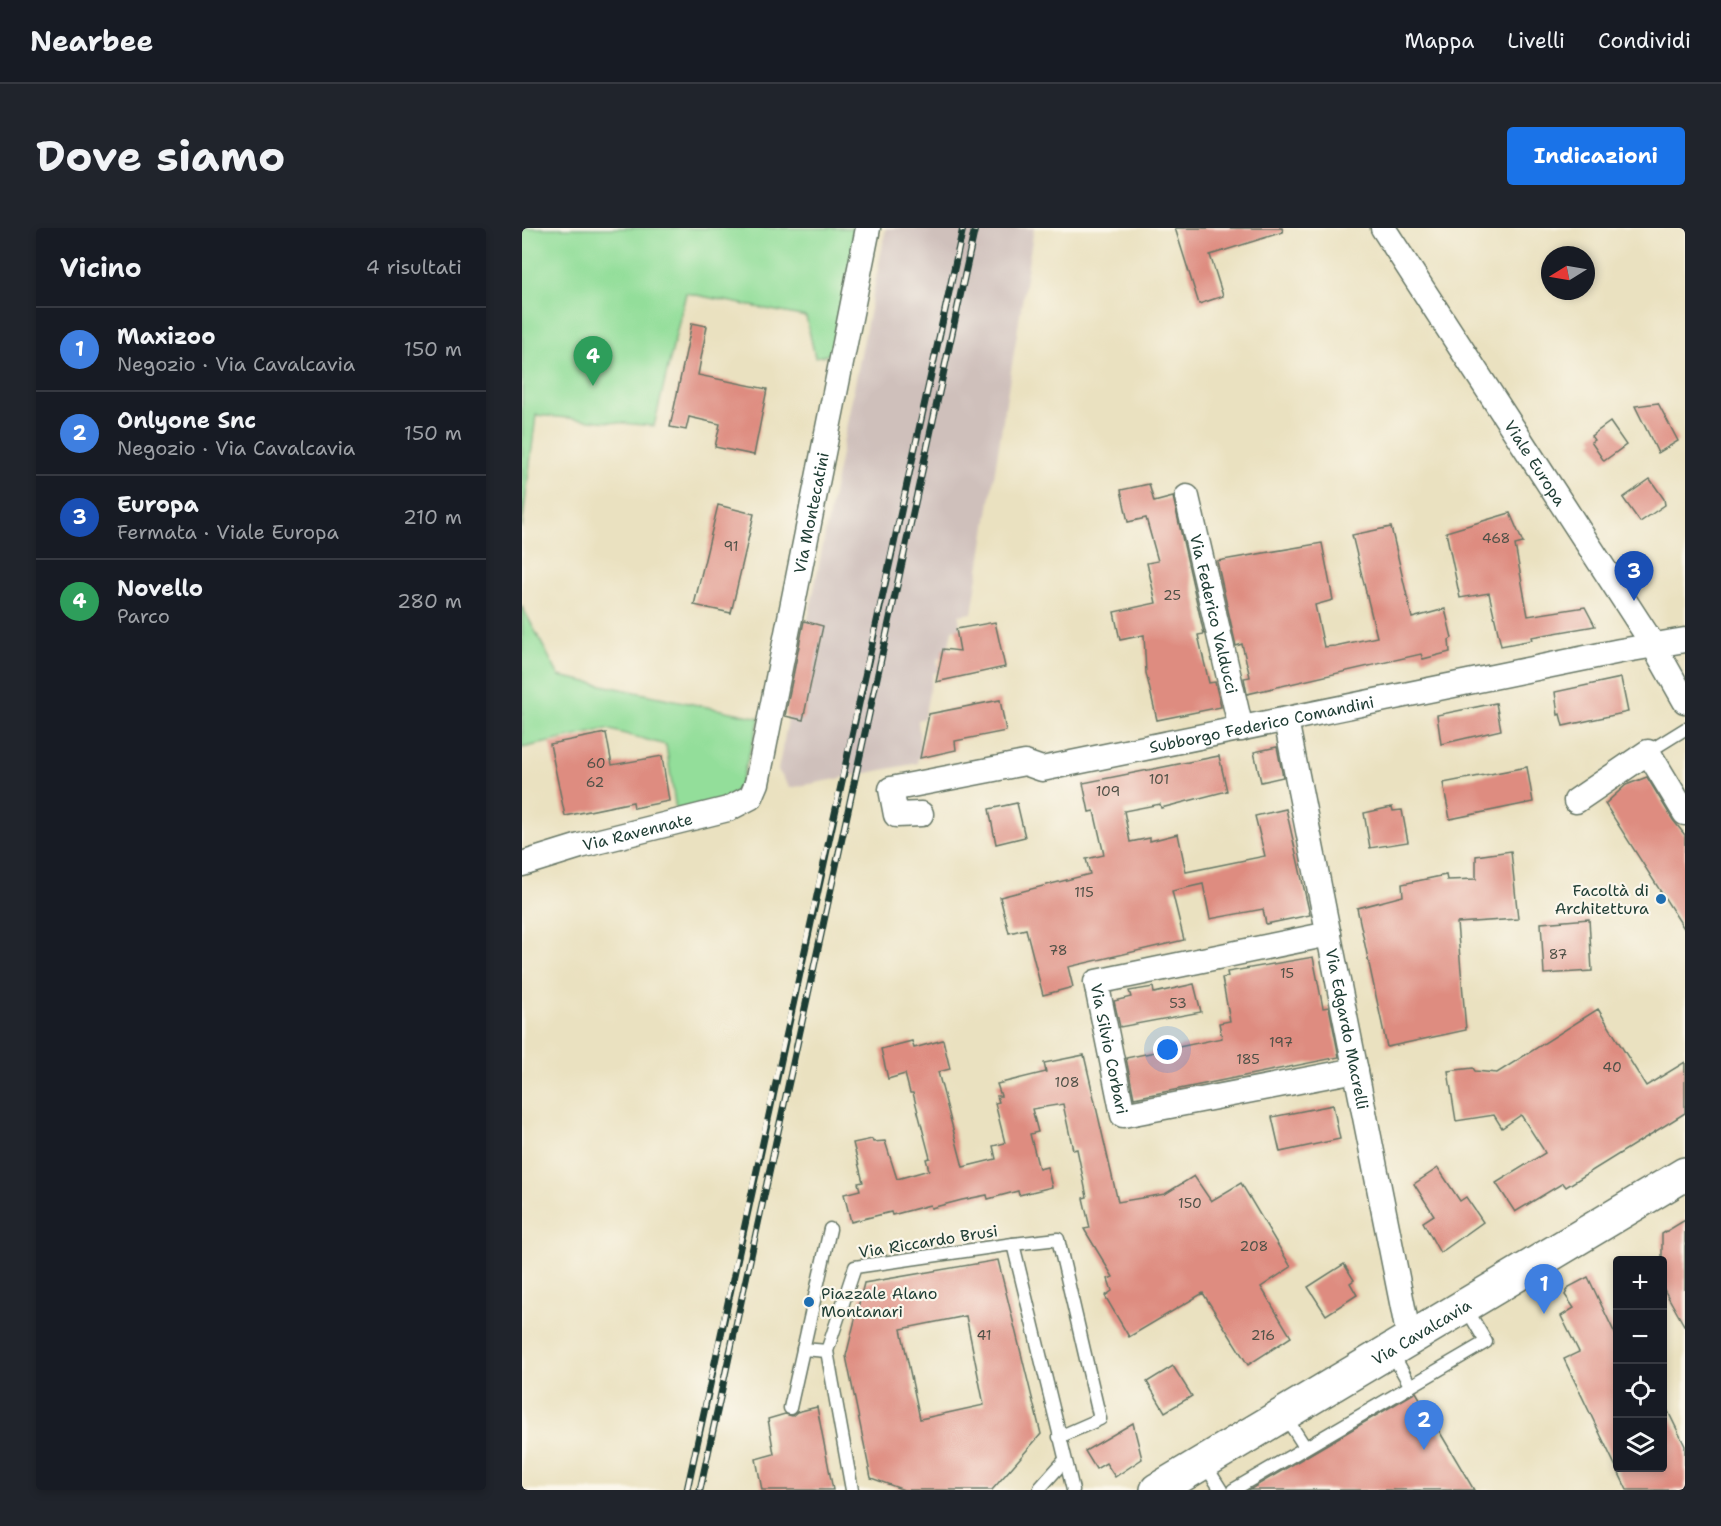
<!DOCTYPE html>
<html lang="it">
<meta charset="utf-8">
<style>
:root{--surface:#171b24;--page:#20242c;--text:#f1f3f6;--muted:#9ea1a6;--line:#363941;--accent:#1a73e8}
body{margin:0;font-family:"Shantell Sans",sans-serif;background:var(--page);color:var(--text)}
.controls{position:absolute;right:18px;bottom:18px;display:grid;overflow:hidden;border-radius:6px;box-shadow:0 3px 9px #0003}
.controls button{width:54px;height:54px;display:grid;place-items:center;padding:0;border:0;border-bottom:2px solid var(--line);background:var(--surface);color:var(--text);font:30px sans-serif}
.compass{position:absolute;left:1019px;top:18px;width:54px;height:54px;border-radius:50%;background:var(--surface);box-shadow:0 3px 9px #0003;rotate:259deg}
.you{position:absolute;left:646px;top:822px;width:21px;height:21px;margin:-15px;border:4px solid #fff;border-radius:50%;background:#1a73e8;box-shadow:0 0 0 9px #1a73e833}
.badge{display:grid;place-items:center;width:39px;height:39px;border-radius:50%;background:var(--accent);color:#fff;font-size:20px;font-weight:700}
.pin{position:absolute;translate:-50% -50px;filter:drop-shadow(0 2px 3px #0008)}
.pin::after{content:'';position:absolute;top:32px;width:21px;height:18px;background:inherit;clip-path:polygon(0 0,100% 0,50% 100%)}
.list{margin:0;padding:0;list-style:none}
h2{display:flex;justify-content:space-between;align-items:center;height:78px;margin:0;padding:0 24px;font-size:26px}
h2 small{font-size:20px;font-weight:400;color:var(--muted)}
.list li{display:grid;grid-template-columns:39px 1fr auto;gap:18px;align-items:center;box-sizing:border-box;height:84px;padding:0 24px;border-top:2px solid var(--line)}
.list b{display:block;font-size:22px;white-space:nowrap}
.list p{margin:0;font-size:20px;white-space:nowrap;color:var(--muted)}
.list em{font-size:20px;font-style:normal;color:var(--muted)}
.icon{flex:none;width:33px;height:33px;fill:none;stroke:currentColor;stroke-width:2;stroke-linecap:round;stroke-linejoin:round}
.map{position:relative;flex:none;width:1163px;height:1262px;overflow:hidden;border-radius:6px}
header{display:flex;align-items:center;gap:36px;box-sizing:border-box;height:84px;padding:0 30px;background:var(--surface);border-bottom:2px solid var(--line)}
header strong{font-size:28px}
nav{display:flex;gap:33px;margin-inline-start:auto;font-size:21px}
.intro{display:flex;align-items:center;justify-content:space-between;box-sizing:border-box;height:144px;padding:0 36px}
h1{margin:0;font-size:42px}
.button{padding:15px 27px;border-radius:6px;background:var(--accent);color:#fff;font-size:21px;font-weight:700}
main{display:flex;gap:36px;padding:0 36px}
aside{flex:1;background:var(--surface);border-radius:6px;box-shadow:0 3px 9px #0003}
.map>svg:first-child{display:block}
.industrial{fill:#cfc0bb}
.green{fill:#93de9a;stroke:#598e67;stroke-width:1.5}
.building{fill:#de8c80;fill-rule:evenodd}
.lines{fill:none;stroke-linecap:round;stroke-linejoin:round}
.service-casing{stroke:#667665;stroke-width:15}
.minor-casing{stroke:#667665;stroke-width:27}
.secondary-casing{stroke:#667665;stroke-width:36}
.service{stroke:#fff;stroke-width:12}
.minor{stroke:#fff;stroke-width:24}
.secondary{stroke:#fff;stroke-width:33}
.rail-casing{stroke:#1f3d34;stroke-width:7}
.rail{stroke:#fbf7ec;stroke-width:4.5;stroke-dasharray:14;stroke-linecap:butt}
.poi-dot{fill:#1f6fb2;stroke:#fbf7ec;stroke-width:2}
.labels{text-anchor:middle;stroke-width:4.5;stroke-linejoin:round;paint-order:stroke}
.number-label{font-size:14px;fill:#4f5147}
.street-label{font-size:16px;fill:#1f3d34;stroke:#fbf7ec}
.poi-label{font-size:16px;fill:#1f3d34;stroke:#fbf7ec;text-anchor:end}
</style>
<header>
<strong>Nearbee</strong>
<nav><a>Mappa</a><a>Livelli</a><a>Condividi</a></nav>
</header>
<div class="intro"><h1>Dove siamo</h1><a class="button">Indicazioni</a></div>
<main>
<aside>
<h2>Vicino<small>4 risultati</small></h2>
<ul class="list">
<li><span class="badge" style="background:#3f7fe0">1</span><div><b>Maxizoo</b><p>Negozio · Via Cavalcavia</p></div><em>150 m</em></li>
<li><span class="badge" style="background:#3f7fe0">2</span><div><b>Onlyone Snc</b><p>Negozio · Via Cavalcavia</p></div><em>150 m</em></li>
<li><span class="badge" style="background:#1a4fb4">3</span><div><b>Europa</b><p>Fermata · Viale Europa</p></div><em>210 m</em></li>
<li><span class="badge" style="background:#2e9e5b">4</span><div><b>Novello</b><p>Parco</p></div><em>280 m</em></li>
</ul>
</aside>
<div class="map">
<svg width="1163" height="1262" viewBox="0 0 1163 1262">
<rect width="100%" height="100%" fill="#fbf7ec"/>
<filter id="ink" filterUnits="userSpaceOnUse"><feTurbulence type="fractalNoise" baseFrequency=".0167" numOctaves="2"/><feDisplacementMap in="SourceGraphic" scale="12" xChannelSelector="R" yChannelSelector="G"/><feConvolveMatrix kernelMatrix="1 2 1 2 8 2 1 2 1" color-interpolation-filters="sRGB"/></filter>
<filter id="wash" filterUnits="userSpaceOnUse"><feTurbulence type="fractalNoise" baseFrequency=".008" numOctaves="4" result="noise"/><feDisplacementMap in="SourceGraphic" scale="24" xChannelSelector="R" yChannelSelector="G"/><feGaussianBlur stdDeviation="1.35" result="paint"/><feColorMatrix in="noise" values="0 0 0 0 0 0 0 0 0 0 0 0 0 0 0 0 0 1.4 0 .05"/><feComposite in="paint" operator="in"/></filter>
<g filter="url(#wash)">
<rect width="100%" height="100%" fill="#eae1c0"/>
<polygon class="industrial" points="364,0 512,0 450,385 437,387 438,401 430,402 425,428 415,431 417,444 411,445 402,490 396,492 399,530 395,531 396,535 268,560 256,542"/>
<g class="green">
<polygon points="0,0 335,0 311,126 293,129 284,89 164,65 132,198 14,187 0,300"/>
<polygon points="0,378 37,448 238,490 217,560 204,572 154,582 144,517 85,501 0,520"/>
</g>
<g id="blocks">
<g class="building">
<polygon points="653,0 760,0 761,4 688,27 701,68 677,76"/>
<polygon points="170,95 185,98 176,147 245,161 232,227 193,219 198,196 167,189 164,202 148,199"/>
<polygon points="1136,175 1156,213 1136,225 1113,178"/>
<polygon points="1088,194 1104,217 1082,233 1069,214 1072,212 1069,208"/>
<polygon points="1128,251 1142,271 1143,277 1118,294 1101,270"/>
<polygon points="627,256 632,274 651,269 682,406 676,407 687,455 693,454 699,479 635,492 624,445 622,407 598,412 592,384 634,375 625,335 636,333 624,290 606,294 599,262"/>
<polygon points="196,277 232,286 209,385 172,377"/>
<polygon points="988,285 1001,315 993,317 1006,388 1063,379 1073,398 1009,409 1010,412 979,418 967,365 938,370 924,304"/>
<polygon points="869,299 890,390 923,381 930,410 927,412 928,424 901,431 899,426 725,466 722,450 728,449 720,416 714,418 695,333 800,315 811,372 793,377 802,419 813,418 855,409 830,307"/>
<polygon points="282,393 301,398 281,492 263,488"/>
<polygon points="473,394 483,439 414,454 421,421 438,423 434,401"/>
<polygon points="1099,450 1106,484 1041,498 1038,486 1036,487 1033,464"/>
<polygon points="478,472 484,503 433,513 434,522 398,530 407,486"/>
<polygon points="974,475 979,502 919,516 915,487"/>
<polygon points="84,505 90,537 140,528 147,573 112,580 111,574 43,588 28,516"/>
<polygon points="755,519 761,549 739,554 732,524"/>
<polygon points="697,528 705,563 639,580 638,576 602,583 608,614 628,610 628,613 656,606 664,644 743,628 733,588 764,581 788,687 744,696 741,681 688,691 681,656 650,663 662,712 546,739 551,759 521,767 504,701 487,705 478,669 568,646 564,631 582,627 572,583 567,584 561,555"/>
<polygon points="1005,539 1011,574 928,591 921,555"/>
<polygon points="1125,549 1151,592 1163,607 1163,702 1083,576 1104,557"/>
<polygon points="495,575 503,609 474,616 467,581"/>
<polygon points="870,579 871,583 880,582 886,614 848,620 842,585"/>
<polygon points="989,623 996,691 935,695 944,802 865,819 835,680 881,668 880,656 924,647 925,652 954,651 954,628"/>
<polygon points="1067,691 1070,743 1022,746 1019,695"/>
<polygon points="791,729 801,780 807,779 817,829 612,870 604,830 700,810 697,795 708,793 700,750 706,749 705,744"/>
<polygon points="672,756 679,784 598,799 592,773 609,769 607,763 631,759 632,765"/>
<polygon points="1076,781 1124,858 1163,834 1163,885 1044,959 1041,955 993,984 974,955 1023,925 1021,921 999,887 980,900 972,887 934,893 926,843 951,840 953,843 975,845"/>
<polygon points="421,812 428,841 416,844 441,939 474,931 471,918 483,915 473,875 477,874 475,868 479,868 475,856 524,844 522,835 562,827 596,974 643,966 672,948 689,973 719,955 769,1039 739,1059 769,1109 726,1137 681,1065 607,1109 583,1068 590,1063 586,1051 591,1049 562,1001 568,1000 561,970 565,969 555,921 551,922 541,876 510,881 516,904 508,906 517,941 525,939 530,959 497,967 496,963 466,971 465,967 440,972 409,980 408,977 370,987 369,984 329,994 322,966 338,962 336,955 341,954 331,915 350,911 351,914 363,913 375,951 407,942 404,931 408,930 391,865 388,865 383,846 366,851 359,821 390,813 392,820"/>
<polygon points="811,877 818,911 758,924 750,889"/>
<polygon points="916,940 938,973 944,969 961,994 918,1025 901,994 912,987 892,956"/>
<polygon points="1163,992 1163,1099 1140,1058 1140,1006"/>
<path d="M476,1032l43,174 -49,56h-88l-33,-12 -25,-122 18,-73zM444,1088l18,89 -64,14 -19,-90z"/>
<polygon points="822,1036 832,1052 828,1055 835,1067 804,1087 786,1059"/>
<polygon points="1066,1049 1095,1110 1095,1239 1140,1239 1140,1171 1163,1218 1163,1262 1105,1262 1042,1131 1057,1124 1039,1088 1052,1080 1043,1067 1047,1059"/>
<polygon points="651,1138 670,1168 643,1184 625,1154"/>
<polygon points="894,1164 952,1262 727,1262"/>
<polygon points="295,1179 311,1262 240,1262 234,1231 252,1226 246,1191 263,1186 270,1188 275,1184"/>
<polygon points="611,1195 620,1231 593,1249 584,1235 574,1241 563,1223"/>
</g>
</g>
</g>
<g filter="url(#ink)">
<use href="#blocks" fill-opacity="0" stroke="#667665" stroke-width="1.5"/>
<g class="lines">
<g class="service-casing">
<g id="service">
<polyline points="1126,524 1163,501"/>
<polyline points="491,1016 536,1011 578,1191 537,1209"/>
<polyline points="281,1121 305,1123"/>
<polyline points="870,1125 888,1157"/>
<polyline points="268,1180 308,1001"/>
<polyline points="763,1188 783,1219"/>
<polyline points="682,1235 699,1262"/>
<polyline points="518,1260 543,1232"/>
<polyline points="330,1262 305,1123 333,1039 491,1016 551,1262"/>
<polyline points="711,1262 964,1114 943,1078"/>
</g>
</g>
<g class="minor-casing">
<g id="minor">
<path id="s1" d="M861,0l271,418 31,55"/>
<path id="s2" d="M665,269l54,232"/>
<path id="s3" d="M764,492l123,618"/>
<polyline points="1054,573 1126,524 1163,585"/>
<path id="s4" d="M399,586l-25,1 -5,-26 134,-26 17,6 578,-118 65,-11"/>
<path id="s5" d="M0,636l58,-18 148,-37 23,-12 6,-14 111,-555"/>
<path id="s6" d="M807,706l-233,48 27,133 233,-45"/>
</g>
</g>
<g class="secondary-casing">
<g id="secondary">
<path id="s7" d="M635,1262l528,-316"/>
</g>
</g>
<use href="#service" class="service"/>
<use href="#minor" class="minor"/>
<use href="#secondary" class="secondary"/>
<g class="rail-casing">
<g id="rail">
<path d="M165,1262c89,-421 184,-841 276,-1262"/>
<polyline points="178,1262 453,0"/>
</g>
</g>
<use href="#rail" class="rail"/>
</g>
</g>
<g class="poi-dot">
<circle cx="1139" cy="671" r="6"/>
<circle cx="287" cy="1074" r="6"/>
</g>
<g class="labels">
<g class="number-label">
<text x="974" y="315">468</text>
<text x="209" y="323">91</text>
<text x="650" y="372">25</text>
<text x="74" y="540">60</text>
<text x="637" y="556">101</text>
<text x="73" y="559">62</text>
<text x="586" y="568">109</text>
<text x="562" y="669">115</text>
<text x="536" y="727">78</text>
<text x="1036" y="731">87</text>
<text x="765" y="750">15</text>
<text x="656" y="780">53</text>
<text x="759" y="819">197</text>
<text x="726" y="836">185</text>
<text x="1090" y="844">40</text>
<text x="545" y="859">108</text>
<text x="668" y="980">150</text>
<text x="732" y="1023">208</text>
<text x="462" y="1112">41</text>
<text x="741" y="1112">216</text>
</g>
<g class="street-label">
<text dy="6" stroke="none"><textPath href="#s1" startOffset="280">Viale Europa</textPath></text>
<text dy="6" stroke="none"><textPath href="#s5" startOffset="530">Via Montecatini</textPath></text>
<text dy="6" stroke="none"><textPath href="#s2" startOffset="120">Via Federico Valducci</textPath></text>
<text dy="6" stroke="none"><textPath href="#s4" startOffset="430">Subborgo Federico Comandini</textPath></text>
<text dy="6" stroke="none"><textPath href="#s5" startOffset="120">Via Ravennate</textPath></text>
<text dy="6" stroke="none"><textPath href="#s3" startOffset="315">Via Edgardo Macrelli</textPath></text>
<text dy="6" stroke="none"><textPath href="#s6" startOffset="306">Via Silvio Corbari</textPath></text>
<text transform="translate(406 1013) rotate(-9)" y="6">Via Riccardo Brusi</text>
<text dy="6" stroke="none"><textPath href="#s7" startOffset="308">Via Cavalcavia</textPath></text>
</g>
<g class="poi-label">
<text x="1127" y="668">Facoltà di<tspan x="1127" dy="18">Architettura</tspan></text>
<text x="299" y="1071" text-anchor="start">Piazzale Alano<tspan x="299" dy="18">Montanari</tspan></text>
</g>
</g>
</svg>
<div class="controls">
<button>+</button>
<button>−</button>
<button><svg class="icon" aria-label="locate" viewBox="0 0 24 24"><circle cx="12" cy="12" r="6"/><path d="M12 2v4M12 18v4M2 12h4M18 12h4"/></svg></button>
<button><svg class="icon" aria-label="layers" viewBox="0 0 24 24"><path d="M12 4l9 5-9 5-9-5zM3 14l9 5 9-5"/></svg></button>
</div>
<svg class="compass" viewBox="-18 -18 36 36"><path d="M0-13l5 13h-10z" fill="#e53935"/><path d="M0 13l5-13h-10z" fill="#9ea1a6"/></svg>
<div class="you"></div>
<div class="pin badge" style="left:1022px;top:1086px;background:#3f7fe0">1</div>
<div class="pin badge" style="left:902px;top:1222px;background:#3f7fe0">2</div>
<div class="pin badge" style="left:1112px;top:373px;background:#1a4fb4">3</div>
<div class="pin badge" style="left:71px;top:158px;background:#2e9e5b">4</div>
</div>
</main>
